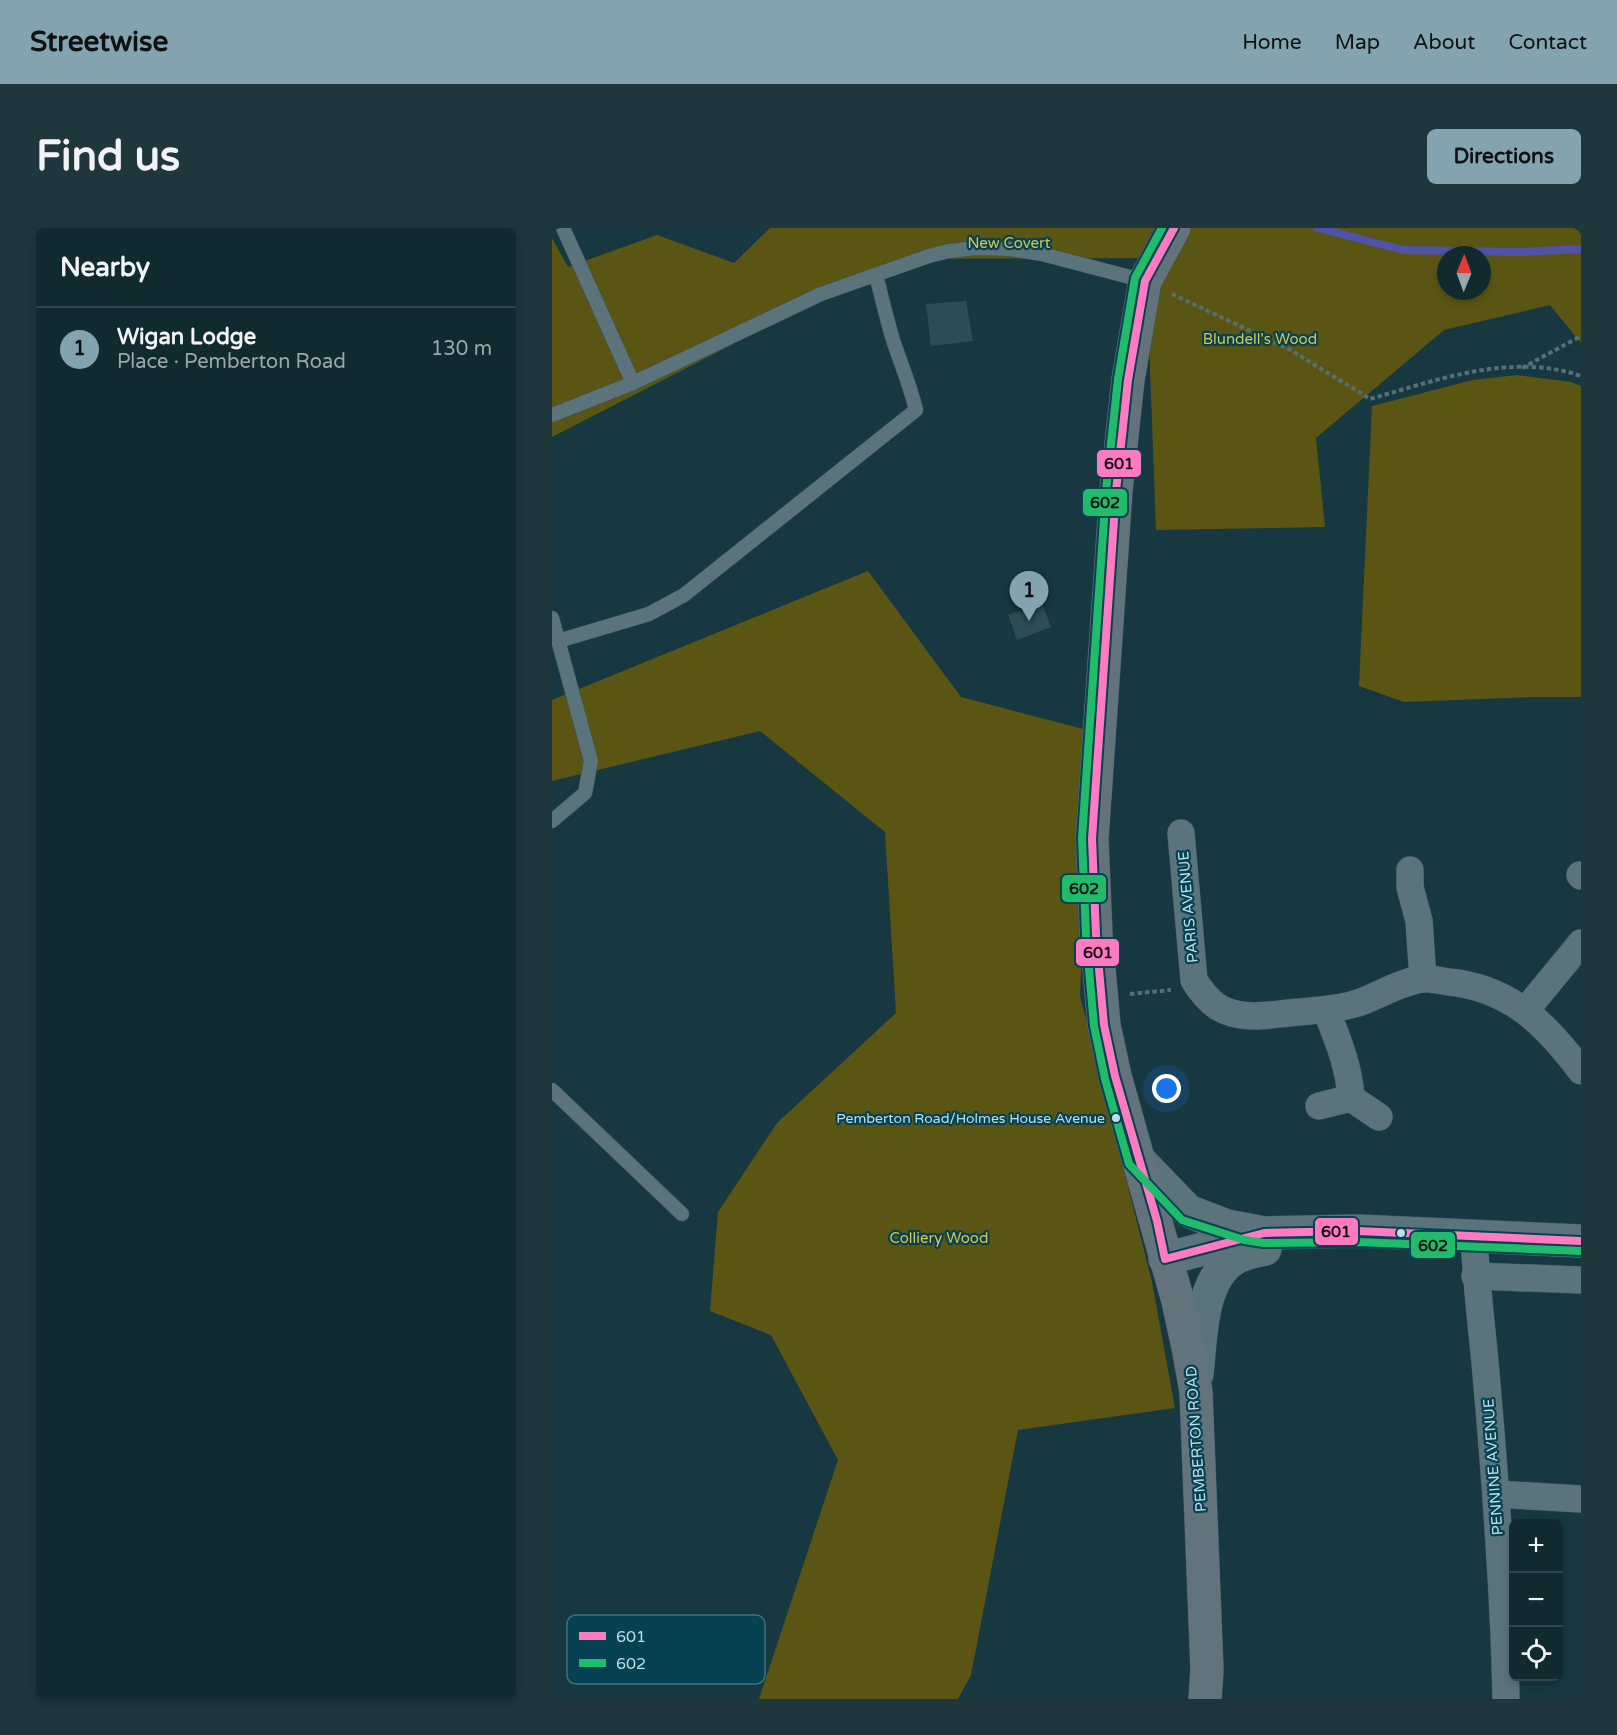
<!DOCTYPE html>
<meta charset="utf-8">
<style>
:root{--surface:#112a30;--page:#1e363c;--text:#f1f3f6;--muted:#9ca7ab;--line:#30464c;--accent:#83a4ae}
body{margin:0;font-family:"Varela Round",sans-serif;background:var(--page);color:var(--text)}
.controls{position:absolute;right:18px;bottom:18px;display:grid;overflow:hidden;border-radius:9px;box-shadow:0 3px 9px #0003}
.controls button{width:54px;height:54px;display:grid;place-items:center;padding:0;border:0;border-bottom:2px solid var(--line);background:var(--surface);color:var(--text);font:30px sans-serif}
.compass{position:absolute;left:885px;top:18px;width:54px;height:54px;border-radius:50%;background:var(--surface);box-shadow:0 3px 9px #0003;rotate:1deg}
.you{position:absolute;left:615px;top:861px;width:21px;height:21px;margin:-15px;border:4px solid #fff;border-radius:50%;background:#1a73e8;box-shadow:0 0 0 9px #1a73e833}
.badge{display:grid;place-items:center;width:39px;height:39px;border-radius:50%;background:var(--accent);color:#111;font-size:20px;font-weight:700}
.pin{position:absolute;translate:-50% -50px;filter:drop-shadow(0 2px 3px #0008)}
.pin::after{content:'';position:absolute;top:32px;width:21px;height:18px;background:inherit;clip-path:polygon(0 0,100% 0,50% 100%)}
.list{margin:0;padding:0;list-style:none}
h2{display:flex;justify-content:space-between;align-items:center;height:78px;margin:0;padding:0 24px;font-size:26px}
h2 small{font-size:20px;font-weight:400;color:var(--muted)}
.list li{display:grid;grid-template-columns:39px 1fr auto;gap:18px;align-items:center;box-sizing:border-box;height:84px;padding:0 24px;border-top:2px solid var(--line)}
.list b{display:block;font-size:22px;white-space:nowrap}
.list p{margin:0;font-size:20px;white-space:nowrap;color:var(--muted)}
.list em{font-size:20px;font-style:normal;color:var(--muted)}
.icon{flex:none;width:33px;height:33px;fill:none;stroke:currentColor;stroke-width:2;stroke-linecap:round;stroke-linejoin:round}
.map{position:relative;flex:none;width:1029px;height:1471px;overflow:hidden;border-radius:9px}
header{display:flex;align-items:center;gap:36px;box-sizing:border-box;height:84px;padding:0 30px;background:var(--accent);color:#111}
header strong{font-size:28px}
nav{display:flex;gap:33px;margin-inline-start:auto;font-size:21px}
.intro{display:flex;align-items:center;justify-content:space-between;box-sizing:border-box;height:144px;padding:0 36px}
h1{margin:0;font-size:42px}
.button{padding:15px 27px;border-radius:9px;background:var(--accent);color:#111;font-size:21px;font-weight:700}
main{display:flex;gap:36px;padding:0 36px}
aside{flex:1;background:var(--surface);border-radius:9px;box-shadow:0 3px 9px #0003}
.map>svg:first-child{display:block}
.green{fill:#5b5514;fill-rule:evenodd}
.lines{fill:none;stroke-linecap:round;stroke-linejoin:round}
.stream{stroke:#4f52a6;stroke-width:8}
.building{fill:#2b4d54}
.lane-casing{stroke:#3c555c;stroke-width:15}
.street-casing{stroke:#3c555c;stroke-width:28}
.secondary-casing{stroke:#3c555c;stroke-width:34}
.primary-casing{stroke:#3c555c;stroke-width:34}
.path{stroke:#576e75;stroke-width:4;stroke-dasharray:4.5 3;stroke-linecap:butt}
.lane{stroke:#5b747c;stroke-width:14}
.street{stroke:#5b747c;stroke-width:27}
.secondary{stroke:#5b747c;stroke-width:33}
.primary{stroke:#62737c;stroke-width:33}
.bus-1-casing{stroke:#064251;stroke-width:12}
.bus-2-casing{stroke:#064251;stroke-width:12}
.bus-1{stroke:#fe7ac1;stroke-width:8}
.bus-2{stroke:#20bc6c;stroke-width:8}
.bus-dot{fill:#bddee9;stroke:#064251;stroke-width:2}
.labels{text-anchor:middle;stroke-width:4.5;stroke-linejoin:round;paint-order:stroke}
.bus-label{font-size:14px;fill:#bddee9;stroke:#064251;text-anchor:end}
.park-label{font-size:15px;fill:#d8c450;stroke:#064251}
.street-label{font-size:15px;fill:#bddee9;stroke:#064251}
.key{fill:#064251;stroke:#3d717f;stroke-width:1.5}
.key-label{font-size:16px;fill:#bddee9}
.line-badge{stroke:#064251;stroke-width:2}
.pale-badge-label{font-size:16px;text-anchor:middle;font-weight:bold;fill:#111}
</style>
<header>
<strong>Streetwise</strong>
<nav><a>Home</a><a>Map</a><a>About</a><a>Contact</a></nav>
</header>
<div class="intro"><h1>Find us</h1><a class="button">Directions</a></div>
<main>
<aside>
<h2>Nearby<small></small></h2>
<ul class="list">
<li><span class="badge">1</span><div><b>Wigan Lodge</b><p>Place · Pemberton Road</p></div><em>130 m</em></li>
</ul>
</aside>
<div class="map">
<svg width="1029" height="1471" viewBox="0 0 1029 1471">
<rect width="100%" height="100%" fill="#173840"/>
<g class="green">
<polygon points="218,0 621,0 604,30 347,31 0,209 0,10 16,39 105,7 182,35"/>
<path d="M635,0h394v115l-31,-38 -106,25 -128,108 9,89 -169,3 -9,-245zM894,27h36v36h-36z"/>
<polygon points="965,147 1019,154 1029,158 1029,469 978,469 852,474 807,458 820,178 921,152"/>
<polygon points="316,343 409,469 539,503 528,768 600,1054 623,1180 466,1202 419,1447 406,1471 207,1471 286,1232 219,1107 158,1083 166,984 225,895 344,785 333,604 208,503 0,553 0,472"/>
</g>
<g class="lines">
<polyline class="stream" points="766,0 851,22 967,24 1029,21"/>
</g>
<g class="building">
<polygon points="414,73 421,113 379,118 374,76"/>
<polygon points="490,375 499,399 465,412 456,387"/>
</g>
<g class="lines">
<g class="lane-casing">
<g id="lane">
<polyline points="11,0 81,155"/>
<polyline points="0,187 81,155 269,66 377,28 397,23 425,20 458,21 490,26 593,53"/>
<polyline points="0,390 39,533 33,565 0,593"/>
<path d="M6,413l91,-27 35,-19 232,-185c-6,-25 -14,-43 -22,-67 -7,-22 -12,-45 -18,-68"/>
<polyline points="0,862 130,986"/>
</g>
</g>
<g class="street-casing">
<g id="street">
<path d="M629,605l13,147c5,9 15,21 24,27 24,15 55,7 81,5 20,-2 40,-3 59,-9 20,-7 42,-21 64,-24 9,-1 19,2 27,3 61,6 97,42 132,89"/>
<polyline points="858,642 858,659 867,693 871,751"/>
<polyline points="1028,647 1029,648"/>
<path d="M774,782c12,30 23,56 25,88"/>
<polyline points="974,782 1029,715"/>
<polyline points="767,878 799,870 827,889"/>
<path d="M922,1007c2,51 9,100 13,150 9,104 17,209 19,314"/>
<polyline points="923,1048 1029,1052"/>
<polyline points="944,1266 1029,1271"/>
</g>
</g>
<g class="secondary-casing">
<g id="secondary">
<polyline points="587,932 636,983 675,998 707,1004"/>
<polyline points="613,1031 712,1005 806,1003 1029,1013"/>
<path d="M645,1146c4,-35 3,-94 37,-115 9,-6 21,-8 31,-10"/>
</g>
</g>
<g class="primary-casing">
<polyline id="primary" points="622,0 593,53 576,152 564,263 540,611 544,707 552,797 563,848 626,1073 637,1124 644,1164 655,1442 653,1471"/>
</g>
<g class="path">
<path d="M620,66l117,55 81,50c67,-19 142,-47 211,-23"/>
<polyline points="970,140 1029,108"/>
<polyline points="578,766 619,762"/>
</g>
<use href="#lane" class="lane"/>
<use href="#street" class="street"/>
<use href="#secondary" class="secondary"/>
<use href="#primary" class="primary"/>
<g class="bus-1-casing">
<polyline id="bus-1" points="622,0 593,53 576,152 564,263 540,611 544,707 552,797 563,848 605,993 613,1031 712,1005 806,1003 1029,1013"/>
</g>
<g class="bus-2-casing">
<polyline id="bus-2" points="610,0 583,50 566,151 554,262 530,610 534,707 542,798 553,851 577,936 630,992 692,1012 712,1015 806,1014 1029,1023"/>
</g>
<use href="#bus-1" class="bus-1"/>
<use href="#bus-2" class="bus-2"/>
</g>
<g class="bus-dot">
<circle cx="564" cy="890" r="5"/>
<circle cx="849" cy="1005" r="5"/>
</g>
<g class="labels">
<g class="bus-label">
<text x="553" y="895">Pemberton Road/Holmes House Avenue</text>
</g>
<g class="park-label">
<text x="457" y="20">New Covert</text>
<text x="708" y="116">Blundell's Wood</text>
<text x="387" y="1015">Colliery Wood</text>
</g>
<g class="street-label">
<text transform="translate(636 679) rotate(-95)" y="5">PARIS AVENUE</text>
<text transform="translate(644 1211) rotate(-94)" y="5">PEMBERTON ROAD</text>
<text transform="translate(941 1239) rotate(-94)" y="5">PENNINE AVENUE</text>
</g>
</g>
<rect x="15" y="1387" width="198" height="69" rx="9" class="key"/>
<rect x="27" y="1404" width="27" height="8" fill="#fe7ac1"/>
<rect x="27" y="1431" width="27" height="8" fill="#20bc6c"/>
<g class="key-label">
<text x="64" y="1414">601</text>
<text x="64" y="1441">602</text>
</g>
<g class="line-badge">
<rect x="544" y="221" width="46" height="29" rx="6" fill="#fe7ac1"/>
<rect x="530" y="260" width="46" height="29" rx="6" fill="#20bc6c"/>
<rect x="509" y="646" width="46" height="29" rx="6" fill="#20bc6c"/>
<rect x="523" y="710" width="45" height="29" rx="6" fill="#fe7ac1"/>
<rect x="762" y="989" width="45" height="29" rx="6" fill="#fe7ac1"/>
<rect x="858" y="1003" width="46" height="28" rx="6" fill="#20bc6c"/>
</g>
<g class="pale-badge-label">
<text x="567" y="241">601</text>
<text x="553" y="280">602</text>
<text x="532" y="666">602</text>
<text x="546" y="730">601</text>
<text x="784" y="1009">601</text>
<text x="881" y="1023">602</text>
</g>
</svg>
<div class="controls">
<button>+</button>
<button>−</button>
<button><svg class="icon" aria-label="locate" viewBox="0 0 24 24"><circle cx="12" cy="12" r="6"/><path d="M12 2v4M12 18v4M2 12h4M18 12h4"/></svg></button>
</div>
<svg class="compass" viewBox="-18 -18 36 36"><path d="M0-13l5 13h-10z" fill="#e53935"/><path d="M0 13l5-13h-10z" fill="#9ca7ab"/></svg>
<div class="you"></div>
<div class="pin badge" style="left:477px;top:393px">1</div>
</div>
</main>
